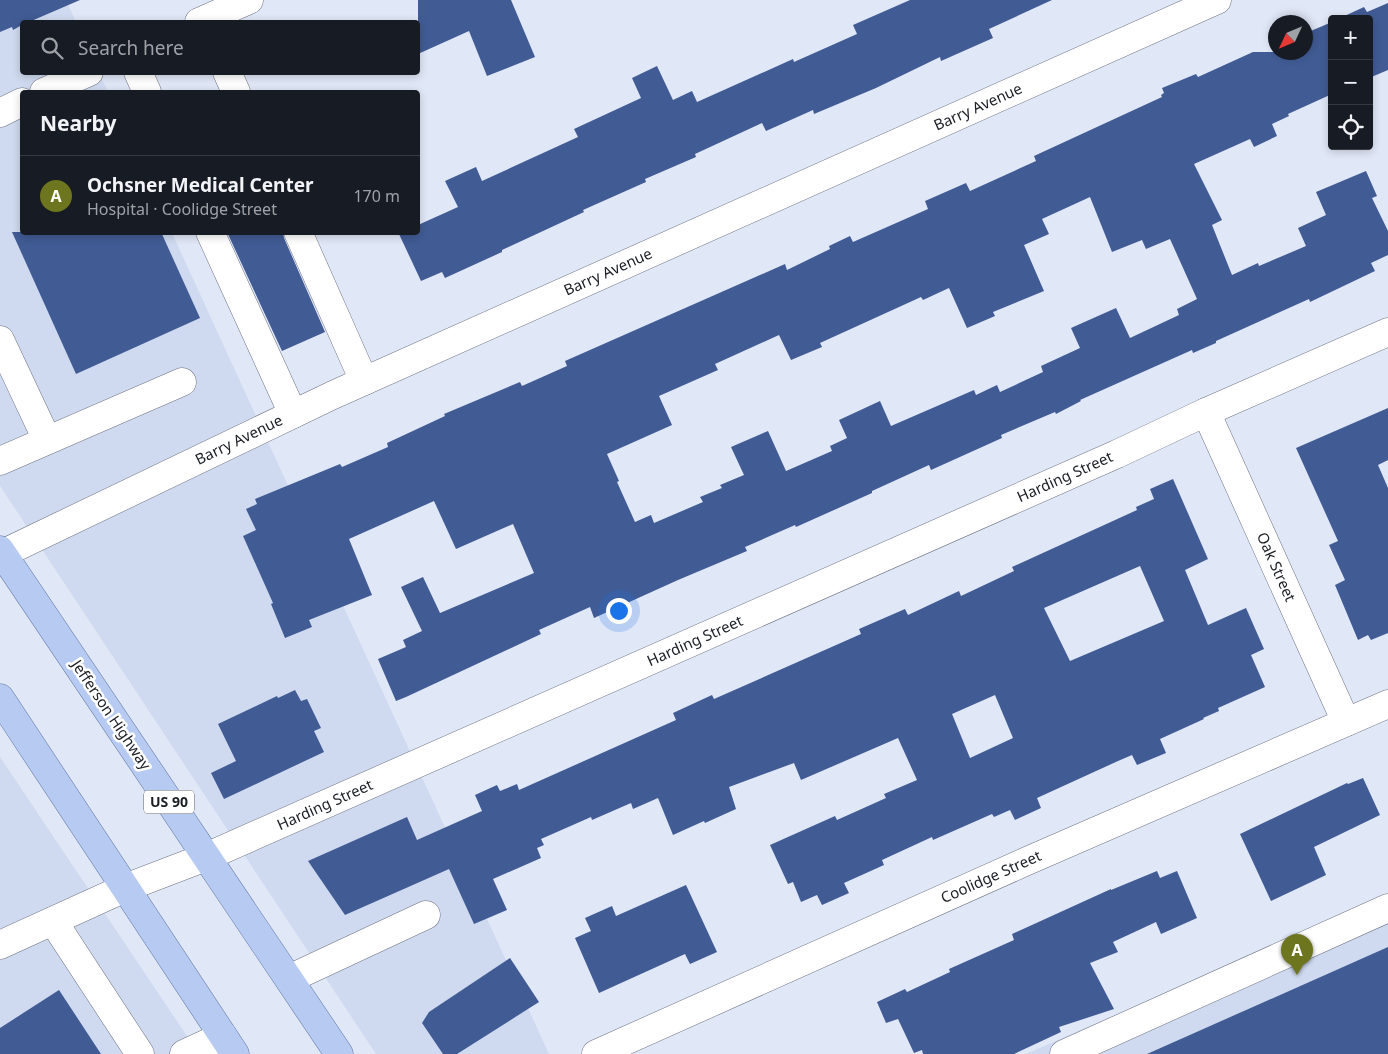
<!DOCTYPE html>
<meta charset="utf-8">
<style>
:root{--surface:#171b24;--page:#242831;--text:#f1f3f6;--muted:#9ea1a6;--line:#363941;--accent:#6e751f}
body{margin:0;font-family:"Noto Sans",sans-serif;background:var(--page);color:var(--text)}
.controls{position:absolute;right:15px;top:15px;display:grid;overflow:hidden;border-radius:5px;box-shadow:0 2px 8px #0003}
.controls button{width:45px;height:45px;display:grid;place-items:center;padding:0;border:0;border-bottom:1px solid var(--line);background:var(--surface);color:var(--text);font:25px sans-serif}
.compass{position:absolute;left:1268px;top:15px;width:45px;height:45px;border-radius:50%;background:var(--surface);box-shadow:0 2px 8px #0003;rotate:226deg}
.you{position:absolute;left:618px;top:610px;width:18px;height:18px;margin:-12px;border:4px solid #fff;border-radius:50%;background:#1a73e8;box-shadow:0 0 0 8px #1a73e833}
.badge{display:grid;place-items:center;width:32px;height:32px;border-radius:50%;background:var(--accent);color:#fff;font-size:16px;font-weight:700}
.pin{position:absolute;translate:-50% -41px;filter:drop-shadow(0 1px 2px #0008)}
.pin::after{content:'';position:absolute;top:26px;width:18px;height:15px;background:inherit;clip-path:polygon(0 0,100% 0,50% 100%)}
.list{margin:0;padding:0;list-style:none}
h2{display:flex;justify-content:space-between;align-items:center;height:65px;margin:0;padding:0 20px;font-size:21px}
h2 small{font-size:16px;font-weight:400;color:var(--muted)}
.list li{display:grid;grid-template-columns:32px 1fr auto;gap:15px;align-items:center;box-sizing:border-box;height:80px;padding:0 20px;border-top:1px solid var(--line)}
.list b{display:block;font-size:19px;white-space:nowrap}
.list p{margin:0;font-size:16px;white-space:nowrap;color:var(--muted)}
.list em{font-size:16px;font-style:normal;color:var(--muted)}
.icon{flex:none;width:28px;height:28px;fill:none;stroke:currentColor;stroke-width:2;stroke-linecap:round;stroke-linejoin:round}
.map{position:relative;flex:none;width:1388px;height:1054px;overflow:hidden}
.search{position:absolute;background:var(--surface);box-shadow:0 2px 8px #0003;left:20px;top:20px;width:400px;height:55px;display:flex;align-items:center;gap:12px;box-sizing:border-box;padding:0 18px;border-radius:5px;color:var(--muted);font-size:19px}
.panel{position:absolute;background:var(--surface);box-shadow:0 2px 8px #0003;left:20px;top:90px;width:400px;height:145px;border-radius:5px}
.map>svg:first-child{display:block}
.built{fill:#cfdaf0}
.building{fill:#415b94;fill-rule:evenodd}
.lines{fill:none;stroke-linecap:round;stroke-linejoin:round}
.minor-casing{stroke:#6e7482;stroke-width:29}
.major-casing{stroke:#6177a3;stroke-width:29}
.minor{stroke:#fff;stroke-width:28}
.major{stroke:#b7caf1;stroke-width:28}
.labels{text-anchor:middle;stroke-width:5;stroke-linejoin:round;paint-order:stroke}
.shield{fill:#fff;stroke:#5f6266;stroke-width:1}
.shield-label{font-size:14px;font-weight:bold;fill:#1b1e24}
.street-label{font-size:15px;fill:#1b1e24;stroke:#fff}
</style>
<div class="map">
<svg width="1388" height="1054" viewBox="0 0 1388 1054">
<rect width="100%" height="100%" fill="#e0e7f7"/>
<g class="built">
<polygon points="0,0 66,0 76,22 22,22 22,72 99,73 108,92 22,92 22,232 172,233 549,1054 376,1054 0,486"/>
<polygon points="0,757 199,1054 0,1054"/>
<polygon points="1388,895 1388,1054 1026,1054"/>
</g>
<g class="building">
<polygon points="0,0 80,0 29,22 22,22 22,25 13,30 12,27 0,32"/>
<polygon points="418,0 511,0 535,57 487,76 469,31 418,54"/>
<polygon points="910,0 1052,0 989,29 993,38 941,61 940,57 876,88 814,114 813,110 766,131 762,123 695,154 696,157 645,179 646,182 583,210 584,212 502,250 502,252 445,278 442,272 421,281 399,234 418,232 418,225 458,207 445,181 476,167 482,181 578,137 574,129 641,98 632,78 657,66 673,100 692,91 697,102 793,59 794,62 857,34 853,25"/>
<polygon points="1388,3 1388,70 1369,78 1369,19 1338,19 1364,7 1367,12"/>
<path d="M1332,22v72l-44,20 1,2 -17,8 5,12 -23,11 -4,-8 -56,25 28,56 -10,5 20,50 26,-12 1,3 47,-20 -8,-18 28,-13 -10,-23 50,-21 11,25 -5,2 16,33v24l-17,8 4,8 -65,31 -1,-3 -93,42v2l-23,10 -1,-3 -112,50 1,1 -25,13 -1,-2 -54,23 1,3 -71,32 -2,-5 -57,26v2l-76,34 -1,-2 -50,22 2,4 -69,29 -84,38 -4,-11 -51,23 2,4 -135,63 -10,4 -18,-42 28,-12 -3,-7 19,-9 -21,-44 22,-10 17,36 94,-40 -21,-49 -57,25 -22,-48 -85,38 23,56 -63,25 3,7 -27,11 -14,-34 2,-1 -30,-67 13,-6 -10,-21 11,-5 -2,-5 85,-35 2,3 46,-20 -1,-4 58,-27 -1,-2 76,-32 2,4 45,-20 -2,-5 220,-97 2,6 43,-21 -1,-3 21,-10 3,6 75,-33 -3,-8 41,-18 4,8 66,-30 -2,-5 128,-59 -1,-2 3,-2 -2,-5 34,-14 2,3 55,-25h53v-19zM1090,197l22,55 30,-12 4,9 24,-10 27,60 -20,10 2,6 -49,23 -14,-30 -45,20 9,20 -39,18 2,6 -43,20 -3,-7 -21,10 -2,-5 -83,36 -11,-25 -41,19 8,18 -17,8 2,5 -46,20 -18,-40 -37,16 13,28 -24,10 2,3 -22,9 3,5 -49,21 -3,-8 -16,7 -18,-40 2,-1 -12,-27 65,-29 -13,-29 59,-26 -3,-6 64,-29 12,25 31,-13 -2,-4 101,-46 2,3 26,-12 18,40 28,-12 -2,-4 51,-21 -20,-46 25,-11 -7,-15z"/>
<polygon points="12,232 161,232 200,318 76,374"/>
<polygon points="227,232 283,232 284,238 325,332 282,351"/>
<polygon points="1388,408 1388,460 1378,465 1388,488 1388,633 1371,640 1368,635 1358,640 1335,585 1345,580 1329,545 1338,541 1296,448"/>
<path d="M1173,479l35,80 -23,11 23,55 38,-17 18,41 -13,6 14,32 -47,21 1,3 -16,7 1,1 -44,20 6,14 -29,12 -5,-10 -14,6 -81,37 4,10 -26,12 -5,-10 -16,7 -2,-3 -59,26 -1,-3 -50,23 2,5 -40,18 5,10 -27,12 -5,-10 -16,7 -8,-20 -5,2 -18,-39 65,-29 2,4 49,-22 -2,-4 33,-14 -19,-42 -97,42 -7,-17 -65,24 7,22 -31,14 -1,-2 -31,14 -15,-37 -25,11 -2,-6 -39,17 -1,-3 -50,22 3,6 -7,3 4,10 -48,21 14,31 -33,14 -25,-55 -104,46 -37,-54 99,-44 10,23 65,-29 -7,-16 22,-10 3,6 17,-7 2,6 157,-70 -3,-7 39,-18 2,4 147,-65 -2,-5 46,-20 3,6 51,-24 2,5 53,-25 -2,-4 125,-57 -1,-3 18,-8 -4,-10zM1140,566l24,55 -94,40 -26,-53zM995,695l18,43 -43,20 -18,-44z"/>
<polygon points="295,690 301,701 307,699 321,728 314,731 324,752 224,799 211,773 236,761 218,724 277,696 278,698"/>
<polygon points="1363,778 1380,815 1314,847 1326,875 1271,901 1240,834 1347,783 1348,784"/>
<polygon points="1157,871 1160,878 1177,871 1197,918 1161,934 1156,922 1113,942 1118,952 1090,963 1114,1009 1059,1027 1061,1032 1014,1054 923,1054 922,1050 914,1053 898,1019 886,1023 877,1002 905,989 907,992 950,972 949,969 1014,940 1012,934 1111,889 1111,890"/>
<polygon points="686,885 717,952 690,964 685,954 599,993 575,938 591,931 585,918 612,906 616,916"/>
<polygon points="1388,947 1388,1054 1147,1054"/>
<polygon points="510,958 539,1002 457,1054 443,1054 422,1023 429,1012"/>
<polygon points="59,990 101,1054 0,1054 0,1028"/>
</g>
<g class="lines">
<g class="minor-casing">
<g id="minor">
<polyline points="199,22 249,0"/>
<polyline points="138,72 147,92"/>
<polyline points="227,72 236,92"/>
<polyline points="44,92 89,72"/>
<polyline points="0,113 22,102"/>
<polyline points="210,232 293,414"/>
<polyline points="298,232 364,381"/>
<polyline points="0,340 47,440"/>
<polyline points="1206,412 1346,722"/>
<polyline points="0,461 182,382"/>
<polyline points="2,554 333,395 1217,0"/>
<polyline points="53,921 140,1054"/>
<polyline points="0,945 125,888 206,857 1117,454 1206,412 1388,332"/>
<polyline points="289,979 426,915"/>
<polyline points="184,1054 223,1036"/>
<polyline points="596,1054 1027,861 1388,704"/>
<polyline points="1064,1054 1388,908"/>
</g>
</g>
<g class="major-casing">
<g id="major">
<polyline points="0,550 339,1054"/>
<polyline points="0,698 235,1054"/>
</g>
</g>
<use href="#minor" class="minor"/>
<use href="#major" class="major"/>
</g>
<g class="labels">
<rect class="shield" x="144" y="790.5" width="50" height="23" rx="4"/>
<g class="shield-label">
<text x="169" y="807">US 90</text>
</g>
<g class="street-label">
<text transform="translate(978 107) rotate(-24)" y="5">Barry Avenue</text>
<text transform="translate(608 272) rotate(-24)" y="5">Barry Avenue</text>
<text transform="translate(239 440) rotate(-26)" y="5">Barry Avenue</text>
<text transform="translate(1065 477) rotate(-24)" y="5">Harding Street</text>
<text transform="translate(1276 567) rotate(66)" y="5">Oak Street</text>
<text transform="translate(695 641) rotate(-24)" y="5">Harding Street</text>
<text transform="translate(111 715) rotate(56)" y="5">Jefferson Highway</text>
<text transform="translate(325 805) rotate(-24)" y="5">Harding Street</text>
<text transform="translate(991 877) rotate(-24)" y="5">Coolidge Street</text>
</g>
</g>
</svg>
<div class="controls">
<button>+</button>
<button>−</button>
<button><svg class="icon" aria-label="locate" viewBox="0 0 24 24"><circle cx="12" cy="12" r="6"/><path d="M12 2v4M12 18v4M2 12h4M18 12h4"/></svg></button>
</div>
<svg class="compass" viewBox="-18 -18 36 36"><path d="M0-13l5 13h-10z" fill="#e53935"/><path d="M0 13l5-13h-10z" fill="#9ea1a6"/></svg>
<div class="you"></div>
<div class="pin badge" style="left:1297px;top:975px">A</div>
<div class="search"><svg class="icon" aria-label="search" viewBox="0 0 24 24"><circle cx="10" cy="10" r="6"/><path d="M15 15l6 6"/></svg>Search here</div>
<section class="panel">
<h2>Nearby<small></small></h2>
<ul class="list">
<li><span class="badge">A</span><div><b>Ochsner Medical Center</b><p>Hospital · Coolidge Street</p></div><em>170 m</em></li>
</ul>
</section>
</div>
